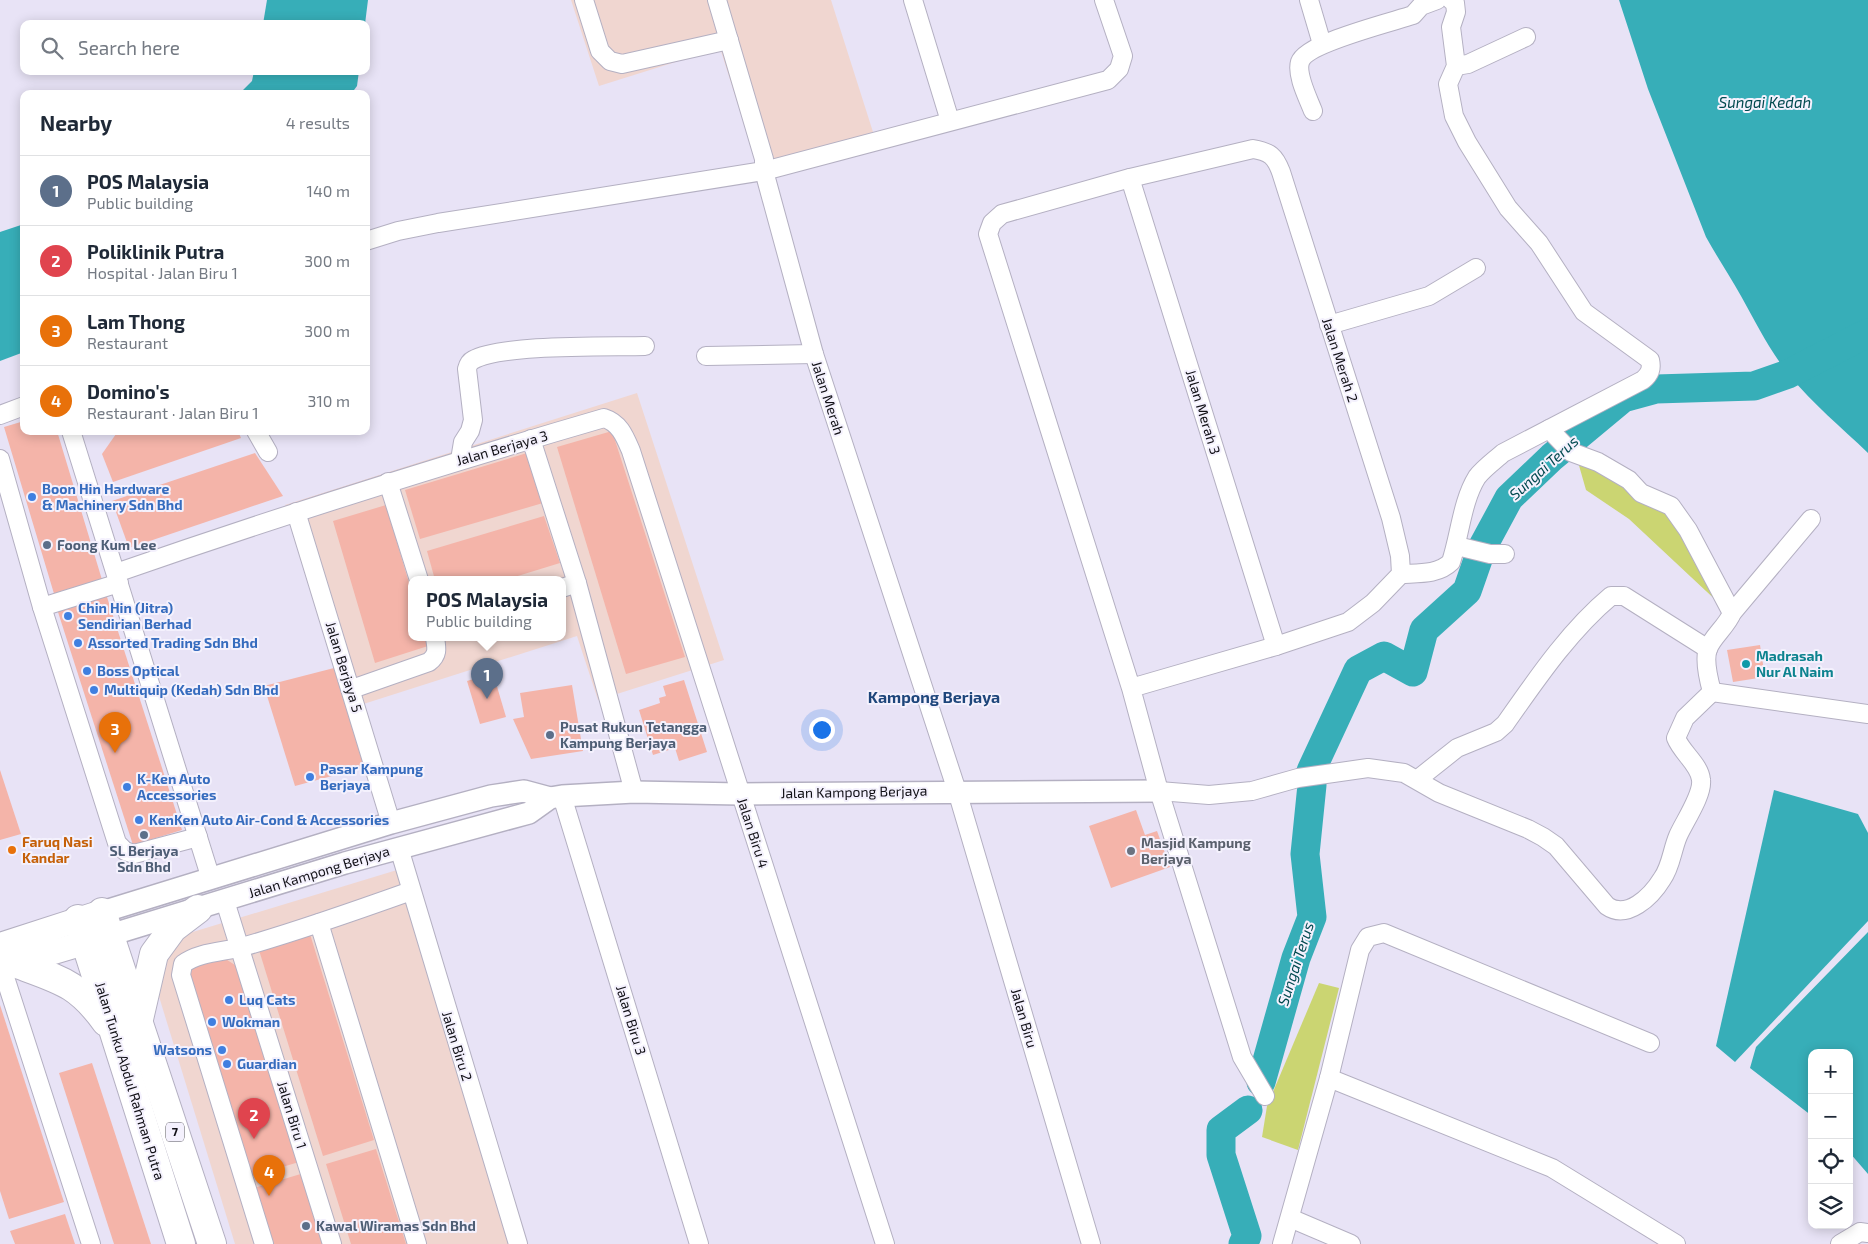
<!DOCTYPE html>
<meta charset="utf-8">
<style>
:root{--surface:#fff;--page:#f6f6f7;--text:#1f2937;--muted:#747a83;--line:#e0e1e3;--accent:#db2777}
body{margin:0;font-family:"Exo 2",sans-serif;background:var(--page);color:var(--text)}
.controls{position:absolute;right:15px;bottom:15px;display:grid;overflow:hidden;border-radius:10px;box-shadow:0 2px 12px #0003}
.controls button{width:45px;height:45px;display:grid;place-items:center;padding:0;border:0;border-bottom:1px solid var(--line);background:var(--surface);color:var(--text);font:25px sans-serif}
.you{position:absolute;left:821px;top:729px;width:18px;height:18px;margin:-12px;border:4px solid #fff;border-radius:50%;background:#1a73e8;box-shadow:0 0 0 8px #1a73e833}
.badge{display:grid;place-items:center;width:32px;height:32px;border-radius:50%;background:var(--accent);color:#fff;font-size:16px;font-weight:700}
.pin{position:absolute;translate:-50% -41px;filter:drop-shadow(0 1px 2px #0008)}
.pin::after{content:'';position:absolute;top:26px;width:18px;height:15px;background:inherit;clip-path:polygon(0 0,100% 0,50% 100%)}
.popup{position:absolute;left:408px;top:576px;width:158px;height:65px;box-sizing:border-box;display:grid;place-content:center;border-radius:10px;background:var(--surface);filter:drop-shadow(0 1px 4px #0005);font-size:16px;white-space:nowrap;color:var(--muted)}
.popup b{font-size:19px;color:var(--text)}
.popup::after{content:'';position:absolute;left:50%;top:100%;margin-left:-10px;border:10px solid transparent;border-top-color:var(--surface)}
.list{margin:0;padding:0;list-style:none}
h2{display:flex;justify-content:space-between;align-items:center;height:65px;margin:0;padding:0 20px;font-size:21px}
h2 small{font-size:16px;font-weight:400;color:var(--muted)}
.list li{display:grid;grid-template-columns:32px 1fr auto;gap:15px;align-items:center;box-sizing:border-box;height:70px;padding:0 20px;border-top:1px solid var(--line)}
.list b{display:block;font-size:19px;white-space:nowrap}
.list p{margin:0;font-size:16px;white-space:nowrap;color:var(--muted)}
.list em{font-size:16px;font-style:normal;color:var(--muted)}
.icon{flex:none;width:28px;height:28px;fill:none;stroke:currentColor;stroke-width:2;stroke-linecap:round;stroke-linejoin:round}
.map{position:relative;flex:none;width:1868px;height:1244px;overflow:hidden}
.search{position:absolute;background:var(--surface);box-shadow:0 2px 12px #0003;left:20px;top:20px;width:350px;height:55px;display:flex;align-items:center;gap:12px;box-sizing:border-box;padding:0 18px;border-radius:10px;color:var(--muted);font-size:19px}
.panel{position:absolute;background:var(--surface);box-shadow:0 2px 12px #0003;left:20px;top:90px;width:350px;height:345px;border-radius:10px}
.map>svg:first-child{display:block}
.commercial{fill:#f0d6d0;fill-rule:evenodd}
.green{fill:#cbd572}
.water{fill:#37aeb8}
.lines{fill:none;stroke-linecap:round;stroke-linejoin:round}
.river{stroke:#37aeb8;stroke-width:29}
.building{fill:#f4b4a9}
.minor-casing{stroke:#b4b0c2;stroke-width:20}
.tertiary-casing{stroke:#b4b0c2;stroke-width:24}
.secondary-casing{stroke:#b4b0c2;stroke-width:26}
.primary-casing{stroke:#b4b0c2;stroke-width:30}
.minor{stroke:#fff;stroke-width:18}
.tertiary{stroke:#fff;stroke-width:21}
.secondary{stroke:#fff;stroke-width:24}
.primary{stroke:#fff;stroke-width:28}
.shop-dot{fill:#3f7fe0;stroke:#f4f1fd;stroke-width:2}
.service-dot{fill:#5c6f8a;stroke:#f4f1fd;stroke-width:2}
.culture-dot{fill:#0f9aa8;stroke:#f4f1fd;stroke-width:2}
.food-dot{fill:#e8710a;stroke:#f4f1fd;stroke-width:2}
.worship-dot{fill:#6b7280;stroke:#f4f1fd;stroke-width:2}
.labels{text-anchor:middle;stroke-width:4;stroke-linejoin:round;paint-order:stroke}
.shield{fill:#f4f1fd;stroke:#55545b;stroke-width:1}
.shield-label{font-size:12px;font-weight:bold;fill:#111016}
.street-label{font-size:14px;fill:#111016;stroke:#f4f1fd}
.shop-label{font-size:14px;font-weight:bold;fill:#366cbe;stroke:#f4f1fd;text-anchor:start}
.service-label{font-size:14px;font-weight:bold;fill:#4e5e75;stroke:#f4f1fd;text-anchor:start}
.culture-label{font-size:14px;font-weight:bold;fill:#0d838f;stroke:#f4f1fd;text-anchor:start}
.food-label{font-size:14px;font-weight:bold;fill:#c56008;stroke:#f4f1fd;text-anchor:start}
.worship-label{font-size:14px;font-weight:bold;fill:#5b616d;stroke:#f4f1fd;text-anchor:start}
.water-label{font-size:15px;font-style:italic;fill:#00494f;stroke:#f4f1fd}
.quarter-label{font-size:16px;font-weight:bold;fill:#1e467b;stroke:#f4f1fd}
</style>
<div class="map">
<svg width="1868" height="1244" viewBox="0 0 1868 1244">
<rect width="100%" height="100%" fill="#e8e3f6"/>
<g class="commercial">
<polygon points="571,0 831,0 873,132 758,168 720,48 599,86"/>
<path d="M637,393l87,267 -126,40 -21,-64 -226,72 -66,-203zM412,580h150v58h-150z"/>
<polygon points="397,870 512,1244 235,1244 153,977 173,938"/>
</g>
<g class="green">
<polygon points="1589,460 1667,510 1722,606 1629,519 1586,490 1578,462"/>
<polygon points="1319,983 1339,988 1298,1150 1262,1137 1267,1106"/>
</g>
<g class="water">
<polygon points="267,0 368,0 365,24 263,24"/>
<path d="M1619,0h249v453c-27,-26 -55,-49 -79,-78 -19,-24 -33,-52 -48,-79 -11,-20 -24,-39 -35,-59l-58,-148z"/>
<polygon points="254,71 359,71 357,86 351,94 239,94 252,81"/>
<polygon points="24,224 24,352 0,361 0,232"/>
<polygon points="1774,790 1858,814 1868,833 1868,921 1735,1062 1716,1046"/>
<polygon points="1868,932 1868,1174 1849,1152 1849,1053 1812,1053 1812,1116 1750,1068 1756,1047"/>
</g>
<g class="lines">
<g class="river">
<polyline points="1311,771 1358,670 1384,656 1413,672 1424,630 1467,591 1482,548 1509,498 1552,457 1623,398 1656,389 1754,386 1788,374 1868,333"/>
<polyline points="1261,1082 1296,958 1312,917 1305,854 1312,785"/>
<polyline points="1243,1244 1247,1236 1221,1155 1221,1130 1248,1110"/>
</g>
</g>
<g class="building">
<polygon points="24,421 24,431 57,431 103,583 55,597 4,427"/>
<polygon points="125,431 238,431 241,438 113,482 102,454 116,434"/>
<polygon points="612,431 685,657 626,674 557,447"/>
<polygon points="255,453 283,496 129,548 112,501"/>
<polygon points="527,453 543,503 420,539 405,490"/>
<polygon points="386,505 412,593 412,638 425,638 428,646 375,663 333,521"/>
<polygon points="544,516 560,563 505,580 435,580 427,551"/>
<polygon points="106,594 182,830 133,845 57,609"/>
<polygon points="1760,645 1765,677 1733,682 1727,650"/>
<polygon points="334,668 365,767 295,786 264,686"/>
<polygon points="493,673 506,717 480,724 467,681"/>
<polygon points="684,680 707,752 679,761 675,748 653,755 639,710 660,703 659,698 666,696 663,686"/>
<polygon points="572,685 583,751 531,759 513,719 524,717 520,693"/>
<polygon points="0,770 21,834 0,840"/>
<polygon points="1136,810 1145,835 1157,831 1170,867 1111,888 1089,826"/>
<polygon points="309,931 374,1140 323,1156 258,947"/>
<polygon points="218,954 238,967 299,1162 249,1177 188,982 191,962"/>
<polygon points="0,1005 64,1202 9,1219 0,1191"/>
<polygon points="92,1063 151,1244 114,1244 59,1073"/>
<polygon points="376,1149 406,1244 351,1244 326,1164"/>
<polygon points="304,1173 326,1244 272,1244 254,1188"/>
<polygon points="65,1214 75,1244 15,1244 10,1231"/>
</g>
<g class="lines">
<g class="minor-casing">
<g id="minor">
<polyline points="584,0 600,51 610,61 622,64 729,40"/>
<polyline points="717,0 764,159 764,171 814,354 957,791 1091,1244"/>
<polyline points="913,0 950,121"/>
<polyline points="1309,0 1322,44"/>
<polyline points="1456,66 1468,64 1526,37"/>
<path d="M1313,111c-5,-13 -17,-36 -13,-49 6,-19 92,-40 113,-47l8,-9 16,-6"/>
<polyline points="1130,178 1276,646"/>
<polyline points="366,241 398,231 438,223 764,171 1108,80 1119,69 1123,56 1104,0"/>
<polyline points="1329,325 1429,296 1476,268"/>
<polyline points="706,356 814,354"/>
<polyline points="0,415 24,406"/>
<polyline points="1549,429 1571,452 1598,462 1629,480 1641,493 1671,506 1688,530 1732,613"/>
<polyline points="71,431 211,879"/>
<polyline points="256,431 268,452"/>
<polyline points="531,439 577,583 634,792"/>
<polyline points="0,459 42,607 117,843 125,851 134,854 198,837"/>
<path d="M460,460l3,-18 7,-11 3,-11 -6,-51c1,-4 2,-7 6,-9 28,-16 135,-13 172,-14"/>
<polyline points="388,482 419,580"/>
<polyline points="296,512 391,823"/>
<polyline points="1457,546 1490,554 1505,554"/>
<path d="M116,573c161,-56 323,-107 488,-155 16,5 21,19 27,33l254,793"/>
<path d="M1401,574c17,-1 37,1 50,-12 9,-27 11,-61 26,-85 7,-9 17,-16 26,-24l140,-73c7,-6 9,-11 7,-20l-66,-48 -45,-69 -31,-35 -41,-66 -13,-26 -6,-32 8,-18 -5,-39 5,-15 -1,-9 -4,-3"/>
<polyline points="562,588 577,583"/>
<polyline points="42,607 119,583"/>
<path d="M1131,688l145,-42 72,-24 25,-19 28,-29 -1,-18 -9,-38 -110,-346c-6,-16 -11,-20 -28,-23l-123,29 -128,36 -10,9 -4,11 143,454 28,103 83,266 23,39"/>
<path d="M352,689l77,-27c9,-7 8,-13 6,-24"/>
<path d="M1712,692c-3,-11 -8,-33 -4,-43 4,-12 19,-23 24,-36l79,-94"/>
<polyline points="1712,692 1868,714"/>
<path d="M1418,779l39,-31 39,-16 9,-8c31,-44 64,-93 106,-128h13l84,53"/>
<path d="M1159,791l50,4 43,-4 46,-13 70,-10 36,5 35,20 89,36 15,8 13,9 51,60c20,14 44,-9 55,-27 9,-12 10,-29 16,-43 6,-14 25,-41 23,-56 -1,-15 -19,-27 -25,-42l9,-20 27,-26"/>
<polyline points="562,796 699,1244"/>
<polyline points="399,848 518,1244"/>
<polyline points="225,901 332,1244"/>
<polyline points="319,923 417,1244"/>
<polyline points="2,968 91,1244"/>
<polyline points="1329,1078 1552,1168 1676,1244"/>
<polyline points="1290,1218 1351,1244"/>
<path d="M264,1244l-83,-269 2,-11c16,-12 40,-12 59,-17 57,-16 113,-36 169,-56"/>
<polyline points="1282,1244 1329,1078 1360,950 1368,937 1384,933 1650,1043"/>
<polyline points="1840,1244 1860,1232 1868,1233"/>
</g>
</g>
<g class="tertiary-casing">
<g id="tertiary">
<polyline points="102,912 391,823 491,796 524,791 550,798"/>
<polyline points="110,935 345,863 529,813 550,798 562,796 634,792 740,794 1159,791"/>
</g>
</g>
<g class="secondary-casing">
<g id="secondary">
<polyline points="0,945 96,914"/>
<polyline points="0,968 104,937"/>
</g>
</g>
<g class="primary-casing">
<g id="primary">
<polyline points="102,912 212,1244"/>
<polyline points="78,919 181,1244"/>
<path d="M17,964c43,16 61,19 89,58"/>
<polyline points="139,1019 154,954 173,928 198,909"/>
</g>
</g>
<use href="#minor" class="minor"/>
<use href="#tertiary" class="tertiary"/>
<use href="#secondary" class="secondary"/>
<use href="#primary" class="primary"/>
</g>
<g class="shop-dot">
<circle cx="32" cy="497" r="5"/>
<circle cx="68" cy="616" r="5"/>
<circle cx="78" cy="643" r="5"/>
<circle cx="87" cy="671" r="5"/>
<circle cx="94" cy="690" r="5"/>
<circle cx="310" cy="777" r="5"/>
<circle cx="127" cy="787" r="5"/>
<circle cx="139" cy="820" r="5"/>
<circle cx="229" cy="1000" r="5"/>
<circle cx="212" cy="1022" r="5"/>
<circle cx="222" cy="1050" r="5"/>
<circle cx="227" cy="1064" r="5"/>
</g>
<g class="service-dot">
<circle cx="47" cy="545" r="5"/>
<circle cx="550" cy="735" r="5"/>
<circle cx="144" cy="835" r="5"/>
<circle cx="306" cy="1226" r="5"/>
</g>
<circle class="culture-dot" cx="1746" cy="664" r="5"/>
<circle class="food-dot" cx="12" cy="850" r="5"/>
<circle class="worship-dot" cx="1131" cy="851" r="5"/>
<g class="labels">
<rect class="shield" x="166" y="1122.5" width="18" height="19" rx="4"/>
<g class="shield-label">
<text x="175" y="1136">7</text>
</g>
<g class="street-label">
<text transform="translate(1340 360) rotate(72)" y="5">Jalan Merah 2</text>
<text transform="translate(828 398) rotate(72)" y="5">Jalan Merah</text>
<text transform="translate(1203 412) rotate(73)" y="5">Jalan Merah 3</text>
<text transform="translate(502 448) rotate(-16)" y="5">Jalan Berjaya 3</text>
<text transform="translate(344 667) rotate(73)" y="5">Jalan Berjaya 5</text>
<text transform="translate(854 792) rotate(-1)" y="5">Jalan Kampong Berjaya</text>
<text transform="translate(753 833) rotate(72)" y="5">Jalan Biru 4</text>
<text transform="translate(319 872) rotate(-17)" y="5">Jalan Kampong Berjaya</text>
<text transform="translate(1024 1018) rotate(74)" y="5">Jalan Biru</text>
<text transform="translate(631 1020) rotate(73)" y="5">Jalan Biru 3</text>
<text transform="translate(457 1046) rotate(73)" y="5">Jalan Biru 2</text>
<text transform="translate(130 1081) rotate(73)" y="5">Jalan Tunku Abdul Rahman Putra</text>
<text transform="translate(292 1115) rotate(73)" y="5">Jalan Biru 1</text>
</g>
<g class="shop-label">
<text x="42" y="494">Boon Hin Hardware<tspan x="42" dy="16">&amp; Machinery Sdn Bhd</tspan></text>
<text x="78" y="613">Chin Hin (Jitra)<tspan x="78" dy="16">Sendirian Berhad</tspan></text>
<text x="88" y="648">Assorted Trading Sdn Bhd</text>
<text x="97" y="676">Boss Optical</text>
<text x="104" y="695">Multiquip (Kedah) Sdn Bhd</text>
<text x="320" y="774">Pasar Kampung<tspan x="320" dy="16">Berjaya</tspan></text>
<text x="137" y="784">K-Ken Auto<tspan x="137" dy="16">Accessories</tspan></text>
<text x="149" y="825">KenKen Auto Air-Cond &amp; Accessories</text>
<text x="239" y="1005">Luq Cats</text>
<text x="222" y="1027">Wokman</text>
<text x="212" y="1055" text-anchor="end">Watsons</text>
<text x="237" y="1069">Guardian</text>
</g>
<g class="service-label">
<text x="57" y="550">Foong Kum Lee</text>
<text x="560" y="732">Pusat Rukun Tetangga<tspan x="560" dy="16">Kampung Berjaya</tspan></text>
<text x="144" y="856" text-anchor="middle">SL Berjaya<tspan x="144" dy="16">Sdn Bhd</tspan></text>
<text x="316" y="1231">Kawal Wiramas Sdn Bhd</text>
</g>
<g class="culture-label">
<text x="1756" y="661">Madrasah<tspan x="1756" dy="16">Nur Al Naim</tspan></text>
</g>
<g class="food-label">
<text x="22" y="847">Faruq Nasi<tspan x="22" dy="16">Kandar</tspan></text>
</g>
<g class="worship-label">
<text x="1141" y="848">Masjid Kampung<tspan x="1141" dy="16">Berjaya</tspan></text>
</g>
<g class="water-label">
<text x="1765" y="108">Sungai Kedah</text>
<text transform="translate(1544 468) rotate(-42)" y="5">Sungai Terus</text>
<text transform="translate(1296 964) rotate(-72)" y="5">Sungai Terus</text>
</g>
<g class="quarter-label">
<text x="934" y="703">Kampong Berjaya</text>
</g>
</g>
</svg>
<div class="controls">
<button>+</button>
<button>−</button>
<button><svg class="icon" aria-label="locate" viewBox="0 0 24 24"><circle cx="12" cy="12" r="6"/><path d="M12 2v4M12 18v4M2 12h4M18 12h4"/></svg></button>
<button><svg class="icon" aria-label="layers" viewBox="0 0 24 24"><path d="M12 4l9 5-9 5-9-5zM3 14l9 5 9-5"/></svg></button>
</div>
<div class="you"></div>
<div class="pin badge" style="left:487px;top:699px;background:#5c6f8a">1</div>
<div class="popup"><b>POS Malaysia</b>Public building</div>
<div class="pin badge" style="left:254px;top:1139px;background:#e0444e">2</div>
<div class="pin badge" style="left:115px;top:753px;background:#e8710a">3</div>
<div class="pin badge" style="left:269px;top:1196px;background:#e8710a">4</div>
<div class="search"><svg class="icon" aria-label="search" viewBox="0 0 24 24"><circle cx="10" cy="10" r="6"/><path d="M15 15l6 6"/></svg>Search here</div>
<section class="panel">
<h2>Nearby<small>4 results</small></h2>
<ul class="list">
<li><span class="badge" style="background:#5c6f8a">1</span><div><b>POS Malaysia</b><p>Public building</p></div><em>140 m</em></li>
<li><span class="badge" style="background:#e0444e">2</span><div><b>Poliklinik Putra</b><p>Hospital · Jalan Biru 1</p></div><em>300 m</em></li>
<li><span class="badge" style="background:#e8710a">3</span><div><b>Lam Thong</b><p>Restaurant</p></div><em>300 m</em></li>
<li><span class="badge" style="background:#e8710a">4</span><div><b>Domino's</b><p>Restaurant · Jalan Biru 1</p></div><em>310 m</em></li>
</ul>
</section>
</div>
